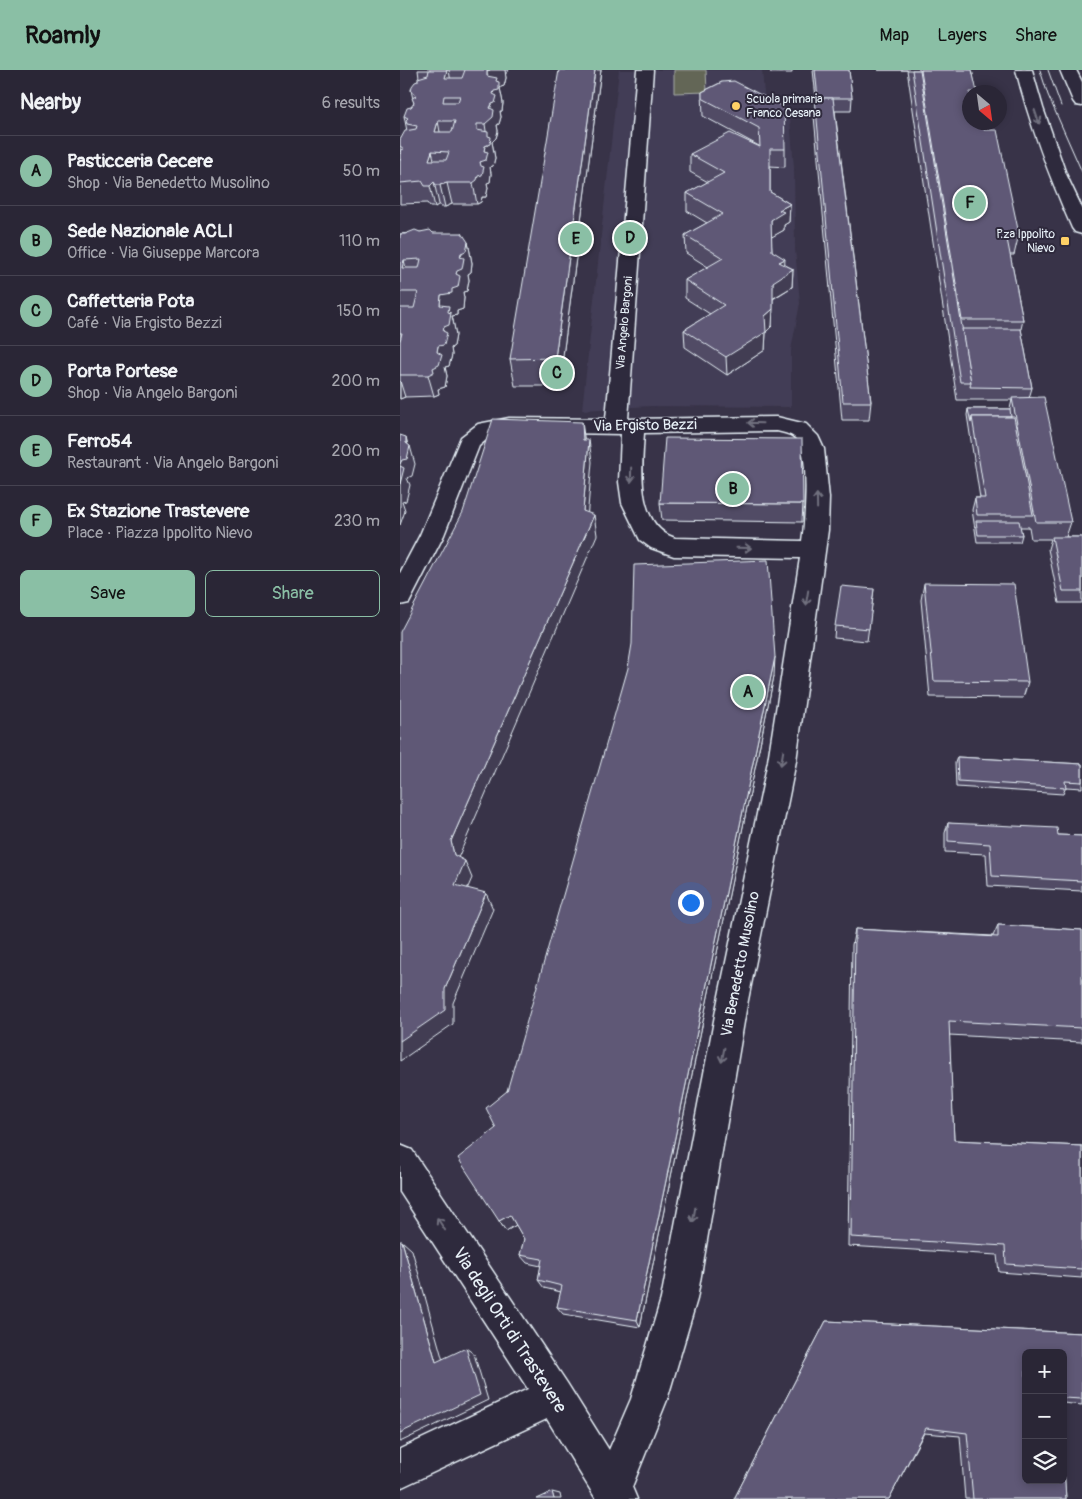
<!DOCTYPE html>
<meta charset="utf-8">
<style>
:root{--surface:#2a2636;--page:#322e3e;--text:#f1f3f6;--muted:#a5a5ad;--line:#464351;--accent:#8abfa5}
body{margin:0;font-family:Pangolin,sans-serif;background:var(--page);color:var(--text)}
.controls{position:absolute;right:15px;bottom:15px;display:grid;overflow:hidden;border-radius:8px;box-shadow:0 2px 8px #0003}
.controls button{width:45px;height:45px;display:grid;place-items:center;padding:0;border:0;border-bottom:1px solid var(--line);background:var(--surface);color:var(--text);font:25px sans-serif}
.compass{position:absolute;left:562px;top:15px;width:45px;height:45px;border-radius:50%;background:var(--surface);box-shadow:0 2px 8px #0003;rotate:151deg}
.you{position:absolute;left:290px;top:832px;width:18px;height:18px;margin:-12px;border:4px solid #fff;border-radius:50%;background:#1a73e8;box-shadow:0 0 0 8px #1a73e833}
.badge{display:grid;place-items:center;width:32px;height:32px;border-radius:50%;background:var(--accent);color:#111;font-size:16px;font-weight:700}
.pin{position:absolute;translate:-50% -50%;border:2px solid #fff;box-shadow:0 1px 5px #0006}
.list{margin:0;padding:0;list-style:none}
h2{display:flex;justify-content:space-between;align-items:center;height:65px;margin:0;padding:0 20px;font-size:21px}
h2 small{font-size:16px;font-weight:400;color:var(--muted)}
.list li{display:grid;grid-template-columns:32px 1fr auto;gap:15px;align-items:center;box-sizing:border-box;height:70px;padding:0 20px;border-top:1px solid var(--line)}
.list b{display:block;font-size:19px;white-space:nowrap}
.list p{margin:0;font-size:16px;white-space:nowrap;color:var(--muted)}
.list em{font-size:16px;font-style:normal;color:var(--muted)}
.actions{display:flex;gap:10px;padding:15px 20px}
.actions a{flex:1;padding:11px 0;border:1px solid var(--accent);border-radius:8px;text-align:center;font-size:18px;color:var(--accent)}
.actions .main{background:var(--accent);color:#111}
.icon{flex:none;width:28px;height:28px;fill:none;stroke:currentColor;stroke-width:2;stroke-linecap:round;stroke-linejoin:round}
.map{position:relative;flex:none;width:682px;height:1429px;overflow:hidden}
header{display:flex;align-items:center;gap:30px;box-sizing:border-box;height:70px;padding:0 25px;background:var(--accent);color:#111}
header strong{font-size:24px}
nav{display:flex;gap:28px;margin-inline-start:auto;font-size:18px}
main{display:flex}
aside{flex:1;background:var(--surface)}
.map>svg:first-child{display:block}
.built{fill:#433e56}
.green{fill:#646657;stroke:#a6aca8}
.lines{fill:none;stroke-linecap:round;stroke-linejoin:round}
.minor-casing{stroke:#e8f1f8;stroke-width:3}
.major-casing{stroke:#e8f1f8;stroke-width:3}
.minor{fill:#2f2a3d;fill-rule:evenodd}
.major{fill:#2f2a3d;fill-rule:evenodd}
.tram{stroke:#e8f1f8;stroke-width:1}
.wall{fill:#514c65;stroke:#e8f1f8}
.shaded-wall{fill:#423e53;stroke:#e8f1f8}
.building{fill:#5e5876;stroke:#e8f1f8;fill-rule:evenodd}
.oneway{stroke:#70707e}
.poi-dot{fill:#ffd166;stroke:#2f2a3d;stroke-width:2}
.labels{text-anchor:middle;stroke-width:4;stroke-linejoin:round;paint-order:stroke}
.far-poi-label{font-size:12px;fill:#e8f1f8;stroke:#2f2a3d;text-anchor:start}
.far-street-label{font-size:12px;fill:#e8f1f8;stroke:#2f2a3d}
.street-label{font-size:15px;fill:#e8f1f8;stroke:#2f2a3d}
.near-street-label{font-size:18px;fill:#e8f1f8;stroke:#2f2a3d}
</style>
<header>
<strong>Roamly</strong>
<nav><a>Map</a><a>Layers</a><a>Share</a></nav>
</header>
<main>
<aside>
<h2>Nearby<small>6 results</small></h2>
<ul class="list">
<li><span class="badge">A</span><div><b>Pasticceria Cecere</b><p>Shop · Via Benedetto Musolino</p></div><em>50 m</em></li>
<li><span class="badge">B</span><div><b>Sede Nazionale ACLI</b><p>Office · Via Giuseppe Marcora</p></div><em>110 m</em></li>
<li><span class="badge">C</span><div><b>Caffetteria Pota</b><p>Café · Via Ergisto Bezzi</p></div><em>150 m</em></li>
<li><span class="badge">D</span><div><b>Porta Portese</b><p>Shop · Via Angelo Bargoni</p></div><em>200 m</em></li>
<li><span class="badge">E</span><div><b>Ferro54</b><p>Restaurant · Via Angelo Bargoni</p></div><em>200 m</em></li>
<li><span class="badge">F</span><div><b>Ex Stazione Trastevere</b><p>Place · Piazza Ippolito Nievo</p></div><em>230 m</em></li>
</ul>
<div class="actions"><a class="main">Save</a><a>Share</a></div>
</aside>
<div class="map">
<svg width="682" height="1429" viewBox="0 0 682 1429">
<rect width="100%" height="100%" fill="#383348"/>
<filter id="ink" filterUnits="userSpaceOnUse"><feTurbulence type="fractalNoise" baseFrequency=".02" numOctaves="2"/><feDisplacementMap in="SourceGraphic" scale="10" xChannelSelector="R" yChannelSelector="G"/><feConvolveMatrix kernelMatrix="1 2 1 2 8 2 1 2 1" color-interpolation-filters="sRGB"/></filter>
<g filter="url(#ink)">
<polygon class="built" points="219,0 362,0 364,24 390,48 394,98 395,179 400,233 391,280 391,337 250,336 182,340"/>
<polygon class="green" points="274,0 306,0 307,22 274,23"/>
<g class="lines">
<g class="minor-casing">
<path id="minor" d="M237,0h16l-25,349 149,-2 29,7 12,12 6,13 5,49 -1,32 -32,231 -50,249 -49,289 -30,101 -35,87 5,12h-41l-49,-80 -147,69v-39l128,-60 -128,-197v-47l12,5 155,233 42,67 22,-51 30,-100 55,-289 52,-249 32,-203 -126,-2 -23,-8 -11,-8 -18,-37 -3,-21 2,-48 -112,-2 -17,3 -13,11 -35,89 -35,68 -9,2v-32l20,-38 41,-98 17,-13 31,-6 97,1zM377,361c8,2 16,3 21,10 12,14 7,81 4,100l-127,-3c-40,-13 -33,-72 -31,-105z"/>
</g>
<g class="major-casing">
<g id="major">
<path d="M616,0h16l11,38 23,66 16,34v26l-7,-2 -3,-4c-23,-52 -42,-103 -56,-158z"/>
<polygon points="660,0 676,0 682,12 682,36 676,35 673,31"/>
</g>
</g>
<use href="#minor" class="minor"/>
<use href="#major" class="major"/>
<g class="tram">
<polyline points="640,0 648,25 682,102"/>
<polyline points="648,0 661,36"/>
</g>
</g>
<g class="wall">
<polygon points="18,0 109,0 107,3 105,3 106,8 104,16 101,17 100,18 103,33 102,41 100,41 101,47 99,54 97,55 98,61 96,68 92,72 95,88 93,96 90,97 91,104 90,112 87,113 88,118 86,127 82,127 81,132 77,134 52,134 45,137 41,137 39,134 35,137 30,137 27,133 0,134 0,70 7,61 4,46 14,34 11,20 18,11 19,8"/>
<polygon points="201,0 159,316 115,316 110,289"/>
<polygon points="370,0 392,0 392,3 371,3"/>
<polygon points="413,0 449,0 452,28 451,41 435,41 471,332 469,350 442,350 414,46 415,28 416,28"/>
<polygon points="478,0 572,0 584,60 619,164 614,185 610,185 623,250 621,259 632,318 629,328 671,452 666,467 682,467 682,533 659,533 648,479 651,469 631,469 629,457 620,457 622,465 620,472 577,472 572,440 575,428 580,428 567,345 568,339 610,339 612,330 557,330 507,0"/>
<polygon points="322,12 385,79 385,97 370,96 370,122 390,134 389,152 384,155 384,160 371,167 372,181 385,195 393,199 392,217 373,229 372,256 366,262 365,280 327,305 285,277 284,260 310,244 285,228 285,210 308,197 286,183 285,165 307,153 287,141 287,123 308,112 290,102 290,84 359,77 359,76 303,46 302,22"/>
<polygon points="20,162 33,163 68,172 72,193 71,202 68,204 69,210 67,221 63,222 64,228 63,239 57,241 57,245 52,246 56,265 54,276 51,278 52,285 49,296 45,297 47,306 45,317 38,319 39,324 34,326 5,327 0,329 0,164"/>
<polygon points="260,433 403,434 402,452 262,450"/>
<polygon points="524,514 628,612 623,628 530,627 521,530"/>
<polygon points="474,519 467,571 434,568 435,556"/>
<polygon points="374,606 240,1257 163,1244 157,1237 161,1222 144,1218 138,1210 141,1196 127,1193 120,1185 124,1169 116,1155 106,1161 99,1151 96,1058 107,1021"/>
<polygon points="557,687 682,694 682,718 666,717 663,724 556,717 555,693"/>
<polygon points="548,753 658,765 682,766 682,821 588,816 586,784 545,782 545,763"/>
<polygon points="598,855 682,860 682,972 549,965 554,1070 682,1076 682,1208 599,1202 597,1185 448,1176 452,875 455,859 593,866"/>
<polygon points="426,1251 682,1263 682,1335 663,1333 663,1283 626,1283 626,1410 663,1410 663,1382 666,1429 565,1429 560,1366 524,1363 489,1429 334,1429"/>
</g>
<g class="shaded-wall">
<polygon points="47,0 49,0 52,19 45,8"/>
<polygon points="87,0 105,0 106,8 104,16 101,17 100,18 103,33 102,41 100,41 101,47 99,54 97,55 98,61 96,68 92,72 95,88 93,96 90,97 91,104 90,112 87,113 88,118 86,127 82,127 81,132 77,134 73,113 84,81 85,76 88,75 85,54 92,34 87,6"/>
<polygon points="195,0 201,0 159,316 155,288"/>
<polygon points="38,51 42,73 35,62"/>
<polygon points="32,81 37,103 29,90"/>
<polygon points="34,112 39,134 35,137 30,116"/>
<polygon points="47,113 52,134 45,137 40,115"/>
<polygon points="390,134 389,152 384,155 384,160 370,168 371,150 379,140"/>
<polygon points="68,172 72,193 71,202 68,204 69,210 67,221 63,222 64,228 63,239 57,241 57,245 52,246 56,265 54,276 51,278 52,285 49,296 45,297 47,306 45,317 38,319 39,324 34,326 28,305 33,298 37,282 38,276 44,257 40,235 41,225 52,219 56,204 60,187"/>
<polygon points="385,189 384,204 393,199 392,217 372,229 373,212 379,192"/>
<polygon points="4,190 9,211 2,198"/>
<polygon points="373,239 372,256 366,262 365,280 327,305 326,287 365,246"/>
<polygon points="0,311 5,327 0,329"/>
<polygon points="182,352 185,373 183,370"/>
<polygon points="6,367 9,379 10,376 15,394 12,406 7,408 10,415 6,431 2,432 5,441 0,455 0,394 6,373"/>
<polygon points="189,370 192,392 186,461 183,441"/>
<polygon points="194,445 197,465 58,788 65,791 72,808 62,831 55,815 54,785 51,771"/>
<polygon points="375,587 374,606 240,1257 237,1250"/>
<polygon points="86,823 93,839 53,933 53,954 0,991 0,971 45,919"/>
<polygon points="110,1145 116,1155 106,1161 99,1151"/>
<polygon points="2,1171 12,1180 45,1298 36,1292"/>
<polygon points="66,1278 74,1284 88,1330 0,1372 0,1363"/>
<polygon points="152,1422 160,1424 161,1429 154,1429"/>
</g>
<g class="building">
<path d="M29,0h18l-2,8h17l3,-8h25h-3v6l10,2 -1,3 3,1v8l-5,1 -1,3 4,2 -2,7 -3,1 -2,4 4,2 -1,7 -8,7h-8v6l11,2v4l3,1 -1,7 -5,2 -1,5 4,1 -2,8 -6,2 1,4 3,1 -2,8 -4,1 -1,4 -4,3h-26l-7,2h-4l-2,-3 -4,4h-5l-3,-5 -22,2v-23h1l-1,-1v-5l1,-1 -1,-3 4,-1 -4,-3v-6l5,-9 11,-2 1,-3 -10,-2 -1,-4 2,-2 -4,-2 3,-8 4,-1 3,-4 -2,-5 4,-2 -5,-6 1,-4 3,-4 3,-1v-3l10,-3zM44,26h16l-2,6h-15zM38,51h17l-3,11h-17zM32,81l17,1 -3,8h-17z"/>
<polygon points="159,0 195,0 155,288 110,289"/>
<polygon points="415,0 449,0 452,28 418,28"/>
<polygon points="512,0 520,0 571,312 560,312"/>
<polygon points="521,0 572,0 577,22 570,22 570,52 583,52 584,60 597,60 619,164 606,164 623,250 562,250"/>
<polygon points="334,11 384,37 385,79 370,79 370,122 390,134 379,140 384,142 371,150 372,181 385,189 379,192 393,199 373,212 373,239 365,246 366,262 326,287 284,260 324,235 285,210 323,188 285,165 323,144 287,123 324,103 290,84 330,63 360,77 359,58 302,28 302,22 322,12"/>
<polygon points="415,28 433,28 471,332 443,332"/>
<path d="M15,160l5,2 10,-2 3,3h29l6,9 -2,9 -5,2 -1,4 4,1 -2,11 -5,2 -1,3 4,2 -2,11 -6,2v4l-11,2 -1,10 9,1 -1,6 3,1 -2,12 -5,2 -1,4 4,2 -3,12 -6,1 -1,6 5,3 -3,10 -6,3 1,4 -6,3h-28v-34l2,-8h-2v-25h14l4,-16h-18v-58h5zM21,189l-2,9h-17l2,-8z"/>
<polygon points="562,259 621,259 632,318 570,317 571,312"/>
<polygon points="644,327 671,452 636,452 612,328"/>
<polygon points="568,339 610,339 611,347 572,347 571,353"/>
<polygon points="572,347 614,347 633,445 577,445 575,428 585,428"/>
<polygon points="93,349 182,352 183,370 189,370 183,441 194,445 51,771 54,785 65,791 55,815 86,823 45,919 45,940 0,971 0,562 63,442"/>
<polygon points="0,365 6,367 6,373 10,376 7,389 2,390 0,394"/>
<polygon points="265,368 402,369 403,434 260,433"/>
<polygon points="0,396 4,398 0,414"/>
<polygon points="576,451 619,451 622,465 578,465"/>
<polygon points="652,467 682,467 682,521 663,521"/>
<polygon points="368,490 375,587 237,1250 157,1237 162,1216 138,1210 142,1189 120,1185 124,1169 110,1145 99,1151 58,1088 96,1058 86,1038 107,1021 228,598 232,574 234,495"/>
<polygon points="524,513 614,514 628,612 534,611"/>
<polygon points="441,516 474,519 469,559 435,556"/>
<polygon points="557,687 682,694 682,712 665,711 666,718 558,711"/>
<polygon points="548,753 657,758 658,765 682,766 682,811 592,806 590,774 548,771"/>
<polygon points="598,855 682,860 682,958 549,951 554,1070 682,1076 682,1199 606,1194 605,1176 451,1167 455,859 598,867"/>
<polygon points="0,1171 2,1171 36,1292 66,1278 80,1325 0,1363"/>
<polygon points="426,1251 682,1263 682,1329 663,1328 663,1283 626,1283 626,1410 663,1410 663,1382 666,1429 573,1429 567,1363 526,1358 489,1429 334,1429"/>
<polygon points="152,1422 154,1429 137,1429"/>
</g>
<defs><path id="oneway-shaft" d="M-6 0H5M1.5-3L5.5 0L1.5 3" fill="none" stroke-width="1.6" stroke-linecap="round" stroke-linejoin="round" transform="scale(1.25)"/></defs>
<g class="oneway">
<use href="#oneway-shaft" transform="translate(637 47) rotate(71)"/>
<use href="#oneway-shaft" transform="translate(355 353) rotate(-178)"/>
<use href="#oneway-shaft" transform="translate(231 405) rotate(91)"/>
<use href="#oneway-shaft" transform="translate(417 431) rotate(-91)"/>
<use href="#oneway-shaft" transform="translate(344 478) rotate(1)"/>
<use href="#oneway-shaft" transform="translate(407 528) rotate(99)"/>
<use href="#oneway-shaft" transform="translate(382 688) rotate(100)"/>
<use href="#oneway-shaft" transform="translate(323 985) rotate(101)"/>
<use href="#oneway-shaft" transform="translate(294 1145) rotate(100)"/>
<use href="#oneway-shaft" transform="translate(41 1154) rotate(-123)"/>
</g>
</g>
<g class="poi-dot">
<circle cx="336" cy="36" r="5"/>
<rect x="660" y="166" width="10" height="10" rx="2.5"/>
</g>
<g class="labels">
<g class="far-poi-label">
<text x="346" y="33">Scuola primaria<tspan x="346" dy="14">Franco Cesana</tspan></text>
<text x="655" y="168" text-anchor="end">P.za Ippolito<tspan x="655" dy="14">Nievo</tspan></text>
</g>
<g class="far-street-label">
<text transform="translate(224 253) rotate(-85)" y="4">Via Angelo Bargoni</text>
</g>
<g class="street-label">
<text transform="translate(245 355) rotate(-1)" y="5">Via Ergisto Bezzi</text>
<text transform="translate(340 894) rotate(-79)" y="5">Via Benedetto Musolino</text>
</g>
<g class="near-street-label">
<text transform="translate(110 1260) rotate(57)" y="6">Via degli Orti di Trastevere</text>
</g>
</g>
</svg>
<div class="controls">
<button>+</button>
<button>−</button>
<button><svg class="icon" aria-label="layers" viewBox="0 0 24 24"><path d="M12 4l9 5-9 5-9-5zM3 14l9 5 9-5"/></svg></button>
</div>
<svg class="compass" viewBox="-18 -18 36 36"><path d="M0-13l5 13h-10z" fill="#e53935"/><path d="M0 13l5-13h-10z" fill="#a5a5ad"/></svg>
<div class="you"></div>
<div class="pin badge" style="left:348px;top:622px">A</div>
<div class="pin badge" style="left:333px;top:419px">B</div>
<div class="pin badge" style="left:157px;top:303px">C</div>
<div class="pin badge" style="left:230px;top:168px">D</div>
<div class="pin badge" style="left:176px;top:169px">E</div>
<div class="pin badge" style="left:570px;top:133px">F</div>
</div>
</main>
